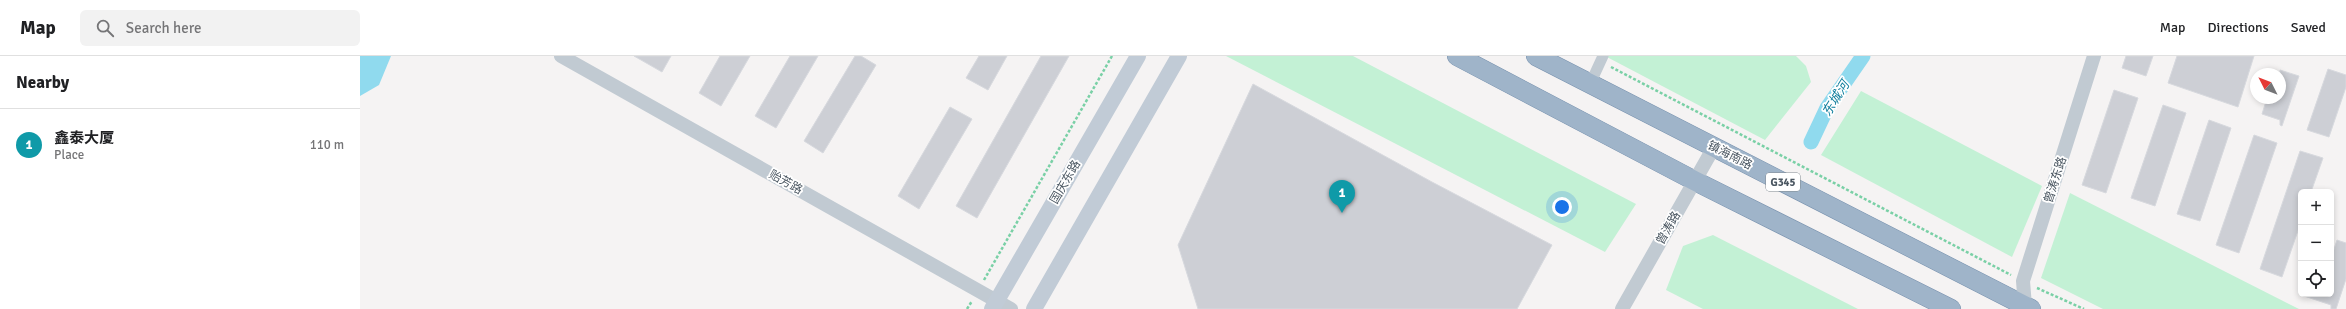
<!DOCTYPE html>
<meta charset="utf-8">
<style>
:root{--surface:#fff;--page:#f2f2f2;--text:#202124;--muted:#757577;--line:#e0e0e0;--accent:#1a73e8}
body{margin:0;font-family:Signika,"Noto Sans SC",sans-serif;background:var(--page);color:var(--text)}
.controls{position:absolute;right:12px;bottom:12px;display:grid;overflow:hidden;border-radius:6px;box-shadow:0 2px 6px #0003}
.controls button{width:36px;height:36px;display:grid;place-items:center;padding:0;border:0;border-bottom:1px solid var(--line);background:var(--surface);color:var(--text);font:20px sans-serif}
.compass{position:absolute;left:1890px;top:12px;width:36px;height:36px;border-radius:50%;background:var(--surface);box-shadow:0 2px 6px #0003;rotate:312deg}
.you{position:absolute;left:1202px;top:151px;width:14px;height:14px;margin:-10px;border:3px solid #fff;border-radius:50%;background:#1a73e8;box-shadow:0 0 0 6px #1a73e833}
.badge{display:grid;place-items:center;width:26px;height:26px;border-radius:50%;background:var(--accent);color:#fff;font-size:13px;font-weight:700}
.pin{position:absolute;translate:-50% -33px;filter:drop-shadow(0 1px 2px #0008)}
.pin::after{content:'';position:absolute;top:21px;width:14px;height:12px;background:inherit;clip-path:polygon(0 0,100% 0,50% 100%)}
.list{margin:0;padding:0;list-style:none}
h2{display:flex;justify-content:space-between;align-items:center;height:52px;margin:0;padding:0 16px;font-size:17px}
h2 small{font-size:13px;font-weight:400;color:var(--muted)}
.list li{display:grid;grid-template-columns:26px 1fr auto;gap:12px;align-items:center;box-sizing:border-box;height:72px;padding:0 16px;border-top:1px solid var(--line)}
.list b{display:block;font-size:15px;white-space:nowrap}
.list p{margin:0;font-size:13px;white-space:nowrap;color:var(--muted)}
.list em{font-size:13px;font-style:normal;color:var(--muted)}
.icon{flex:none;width:22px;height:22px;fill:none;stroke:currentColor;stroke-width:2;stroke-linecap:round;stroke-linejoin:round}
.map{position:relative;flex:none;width:1986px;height:253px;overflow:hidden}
header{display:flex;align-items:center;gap:24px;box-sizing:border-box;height:56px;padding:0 20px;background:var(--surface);border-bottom:1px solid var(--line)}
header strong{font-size:19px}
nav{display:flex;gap:22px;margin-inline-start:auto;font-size:14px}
.search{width:280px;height:36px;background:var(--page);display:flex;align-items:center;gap:10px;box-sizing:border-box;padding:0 14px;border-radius:6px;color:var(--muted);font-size:15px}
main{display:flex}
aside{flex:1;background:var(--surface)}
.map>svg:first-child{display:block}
.green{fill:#c3f1d5}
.water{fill:#90daee}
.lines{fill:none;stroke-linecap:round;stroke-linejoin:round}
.canal{stroke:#90daee;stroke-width:15}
.building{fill:#cdcfd5;stroke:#d7d9de}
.trunk-casing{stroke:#7690ad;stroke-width:20}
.path{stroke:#7ad0a6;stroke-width:2.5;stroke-dasharray:3 2;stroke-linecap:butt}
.minor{stroke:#c1cad2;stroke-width:11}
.tertiary{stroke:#c1cad2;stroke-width:14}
.secondary{stroke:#c1cbd6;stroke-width:16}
.trunk{stroke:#9fb4c9;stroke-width:19}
.labels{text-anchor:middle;stroke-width:3.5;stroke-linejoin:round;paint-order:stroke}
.shield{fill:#fff;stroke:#808990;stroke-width:1}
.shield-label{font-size:11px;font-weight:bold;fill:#4a5661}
.street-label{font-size:12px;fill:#4a5661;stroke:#fff}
.water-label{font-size:13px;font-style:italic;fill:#0c7c9b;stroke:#fff}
</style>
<header>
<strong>Map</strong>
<div class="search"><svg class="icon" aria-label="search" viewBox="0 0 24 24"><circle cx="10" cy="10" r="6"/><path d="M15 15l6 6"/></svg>Search here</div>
<nav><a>Map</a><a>Directions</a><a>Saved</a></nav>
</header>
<main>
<aside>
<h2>Nearby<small></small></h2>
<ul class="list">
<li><span class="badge" style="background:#0f9aa8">1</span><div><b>鑫泰大厦</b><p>Place</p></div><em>110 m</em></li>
</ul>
</aside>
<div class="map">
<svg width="1986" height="253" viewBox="0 0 1986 253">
<rect width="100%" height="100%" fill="#f5f3f3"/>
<g class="green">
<polygon points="866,0 993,0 1276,148 1245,196"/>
<polygon points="1245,0 1436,0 1446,10 1451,26 1405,84"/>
<polygon points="1501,35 1682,130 1652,201 1461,99"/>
<polygon points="1710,137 1939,253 1743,253 1681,222"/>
<polygon points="1353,179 1498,253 1343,253 1306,234 1323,190"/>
</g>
<polygon class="water" points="0,0 31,0 19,29 0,40"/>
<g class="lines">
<polyline class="canal" points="1451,86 1467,52 1503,0"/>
</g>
<g class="building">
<polygon points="274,0 311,0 302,16"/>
<polygon points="360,0 390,0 361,50 339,37"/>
<polygon points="430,0 458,0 416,72 395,60"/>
<polygon points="495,0 501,0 516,9 463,97 444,85"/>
<polygon points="619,0 647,0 628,34 606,22"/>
<polygon points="681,0 709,0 617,162 596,150"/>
<polygon points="1766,0 1793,0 1786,20 1762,12"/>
<polygon points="1817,0 1894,0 1878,51 1808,27"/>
<polygon points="1968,13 1986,19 1986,31 1969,81 1947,74"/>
<polygon points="1920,14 1939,20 1922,70 1920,69 1920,64 1902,58 1907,42 1920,42"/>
<polygon points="893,28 1072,126 1192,189 1157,253 838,253 818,189"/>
<polygon points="1754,34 1778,42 1746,137 1722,129"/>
<polygon points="1803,49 1826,57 1795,150 1771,142"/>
<polygon points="590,51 612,63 559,153 538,140"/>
<polygon points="1849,64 1871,72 1840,165 1817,158"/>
<polygon points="1894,79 1917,87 1879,197 1856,189"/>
<polygon points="1940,95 1963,102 1951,136 1941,136 1941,166 1922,221 1900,213"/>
<polygon points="1977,184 1986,187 1986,223 1976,253 1971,253 1971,249 1944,240 1944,238 1971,238 1971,202"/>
</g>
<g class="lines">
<g class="trunk-casing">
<g id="trunk">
<polyline points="1097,0 1335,125 1591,253"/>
<polyline points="1176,0 1671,253"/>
</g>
</g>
<g class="path">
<polyline points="1251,11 1651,219"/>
<polyline points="624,224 752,0"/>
<polyline points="1677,232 1724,253"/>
<polyline points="607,253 612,245"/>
</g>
<polyline class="minor" points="1231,26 1243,0"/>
<g class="tertiary">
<polyline points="201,0 651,253"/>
<polyline points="1665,250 1663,225 1734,0"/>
<polyline points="1262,253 1354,91"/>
</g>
<g class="secondary">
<polyline points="632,253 778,0"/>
<polyline points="674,253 819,0"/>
</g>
<use href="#trunk" class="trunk"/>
</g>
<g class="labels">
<rect class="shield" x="1406" y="117" width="34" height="18" rx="3"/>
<g class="shield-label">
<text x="1423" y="130">G345</text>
</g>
<g class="street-label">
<text transform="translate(1370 99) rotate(27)" y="4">镇海南路</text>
<text transform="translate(1695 124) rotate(-72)" y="4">曾涛东路</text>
<text transform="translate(426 126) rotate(29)" y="4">贻芳路</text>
<text transform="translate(705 126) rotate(-60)" y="4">国庆东路</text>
<text transform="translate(1308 172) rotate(-60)" y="4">曾涛路</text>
</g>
<g class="water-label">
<text transform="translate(1475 42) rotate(-58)" y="5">东城河</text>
</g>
</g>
</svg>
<div class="controls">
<button>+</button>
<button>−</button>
<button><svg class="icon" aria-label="locate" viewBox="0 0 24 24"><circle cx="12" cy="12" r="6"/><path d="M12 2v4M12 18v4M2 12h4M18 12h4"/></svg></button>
</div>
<svg class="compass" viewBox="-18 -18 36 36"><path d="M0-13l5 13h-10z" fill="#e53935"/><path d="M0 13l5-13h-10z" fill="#757577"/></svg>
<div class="you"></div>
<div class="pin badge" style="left:982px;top:157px;background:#0f9aa8">1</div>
</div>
</main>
